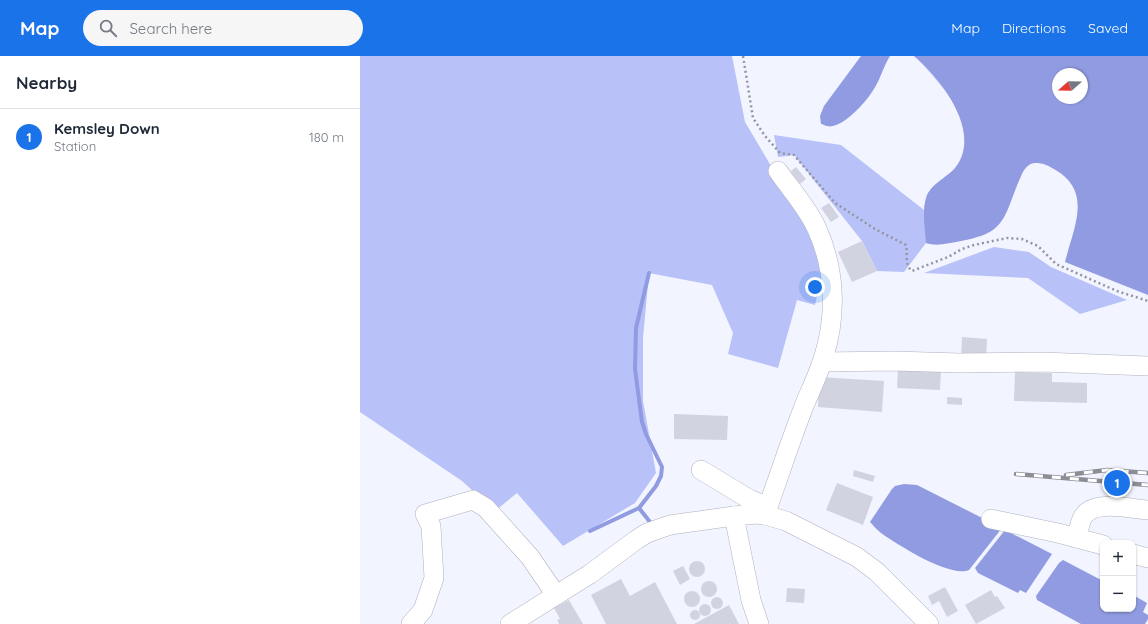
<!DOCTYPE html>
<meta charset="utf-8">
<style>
:root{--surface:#fff;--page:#f6f6f7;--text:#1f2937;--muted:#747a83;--line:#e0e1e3;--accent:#1a73e8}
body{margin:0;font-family:Quicksand,sans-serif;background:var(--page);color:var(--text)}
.controls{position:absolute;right:12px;bottom:12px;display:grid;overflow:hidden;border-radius:8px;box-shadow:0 1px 3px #0004}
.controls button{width:36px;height:36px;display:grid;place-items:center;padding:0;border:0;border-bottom:1px solid var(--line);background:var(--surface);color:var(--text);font:20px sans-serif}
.compass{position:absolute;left:692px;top:12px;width:36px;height:36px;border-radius:50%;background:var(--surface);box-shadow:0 1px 3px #0004;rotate:250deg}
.you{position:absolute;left:455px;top:231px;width:14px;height:14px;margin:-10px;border:3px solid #fff;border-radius:50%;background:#1a73e8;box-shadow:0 0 0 6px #1a73e833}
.badge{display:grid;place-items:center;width:26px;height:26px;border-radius:50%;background:var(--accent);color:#fff;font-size:13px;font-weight:700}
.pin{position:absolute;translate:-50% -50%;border:2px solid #fff;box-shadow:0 1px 4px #0006}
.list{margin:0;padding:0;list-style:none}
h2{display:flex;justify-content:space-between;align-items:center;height:52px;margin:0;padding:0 16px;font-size:17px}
h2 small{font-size:13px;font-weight:400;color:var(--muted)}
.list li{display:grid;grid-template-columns:26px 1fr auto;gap:12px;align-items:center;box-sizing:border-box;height:56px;padding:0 16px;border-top:1px solid var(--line)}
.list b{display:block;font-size:15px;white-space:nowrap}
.list p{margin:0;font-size:13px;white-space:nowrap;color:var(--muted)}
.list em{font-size:13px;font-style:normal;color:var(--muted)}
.icon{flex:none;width:22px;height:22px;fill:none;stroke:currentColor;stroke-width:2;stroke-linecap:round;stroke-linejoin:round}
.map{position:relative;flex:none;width:788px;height:568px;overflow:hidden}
header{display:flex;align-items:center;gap:24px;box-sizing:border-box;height:56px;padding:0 20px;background:var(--accent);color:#fff}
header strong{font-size:19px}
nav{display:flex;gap:22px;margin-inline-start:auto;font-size:14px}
.search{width:280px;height:36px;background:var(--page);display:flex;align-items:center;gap:10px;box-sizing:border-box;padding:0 14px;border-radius:22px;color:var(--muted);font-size:15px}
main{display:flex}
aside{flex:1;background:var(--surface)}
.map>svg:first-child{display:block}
.green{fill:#b8c2f9}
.water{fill:#909be1;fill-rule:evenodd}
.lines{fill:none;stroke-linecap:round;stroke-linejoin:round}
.stream{stroke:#909be1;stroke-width:4}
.building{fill:#d1d3e1}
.minor-casing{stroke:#afb1be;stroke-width:20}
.path{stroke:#94959e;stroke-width:2.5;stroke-dasharray:2 3;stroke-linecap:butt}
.minor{stroke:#fff;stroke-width:19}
.rail-casing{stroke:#8c8e96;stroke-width:4.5}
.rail{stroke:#fff;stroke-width:3;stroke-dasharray:9;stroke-linecap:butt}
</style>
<header>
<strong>Map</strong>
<div class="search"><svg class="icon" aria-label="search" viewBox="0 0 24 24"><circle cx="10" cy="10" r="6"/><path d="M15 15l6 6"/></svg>Search here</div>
<nav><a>Map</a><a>Directions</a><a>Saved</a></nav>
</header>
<main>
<aside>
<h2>Nearby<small></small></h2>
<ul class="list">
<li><span class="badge">1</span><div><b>Kemsley Down</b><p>Station</p></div><em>180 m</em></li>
</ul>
</aside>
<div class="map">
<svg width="788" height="568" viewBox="0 0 788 568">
<rect width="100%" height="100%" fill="#f2f4ff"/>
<g class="green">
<polygon points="0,0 372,0 385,66 417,120 449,168 460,210 461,222 455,249 437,244 418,312 368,298 373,277 352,229 289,217 283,282 283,345 296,417 275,447 203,490 157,437 135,455 102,425 0,356"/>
<path d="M554,0h101l-76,166 -13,21 -22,29 -27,-1 -15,-30 -68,-86 -16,2 -4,-22 67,10 83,65c3,-20 8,-23 23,-35 3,-2 7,-5 9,-8 13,-17 9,-44 -1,-62 -6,-10 -14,-20 -22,-29 -6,-7 -12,-14 -19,-20z"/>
<polygon points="634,191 669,196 691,211 767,244 720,258 668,222 564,217"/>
</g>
<g class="water">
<path d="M501,0h29c-7,11 -10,25 -18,36 -7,11 -31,38 -45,34 -2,0 -4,-2 -6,-2l-1,-8 4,-10z"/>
<path d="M554,0h234v239l-83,-33c9,-36 29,-72 -13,-94 -6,-4 -17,-7 -23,-3 -6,4 -8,12 -11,18 -15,38 -14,50 -57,58 -12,2 -24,6 -35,2 -1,-14 -4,-31 0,-45 4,-14 21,-20 29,-30 29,-34 -15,-91 -41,-112zM698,18h24v24h-24z"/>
<path d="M544,428l13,1 85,43 -33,42c-19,8 -71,-25 -88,-37 -4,-3 -7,-7 -11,-11l22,-33 3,-3z"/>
<polygon points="645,474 692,498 666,537 660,534 658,537 618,517 615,512"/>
<polygon points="703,504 743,525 743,553 773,553 773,539 787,547 783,556 788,559 788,563 785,568 721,568 677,544 676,540 699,507"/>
</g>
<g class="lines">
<g class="stream">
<polyline points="279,452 290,466"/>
<polyline points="230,475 279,452 296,430 301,420 302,411 286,378 282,366 275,313 276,272 289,217"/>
</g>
</g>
<g class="building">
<polygon points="436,111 446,123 440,128 431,115"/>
<polygon points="469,147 479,161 471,166 461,152"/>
<polygon points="502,185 517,215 492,226 478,196"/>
<polygon points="602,281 627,283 626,303 601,302"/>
<polygon points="538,311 581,314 580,334 537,332"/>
<polygon points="655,316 692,317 692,326 727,327 727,347 654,345"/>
<polygon points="459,321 524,325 522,356 458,351"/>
<polygon points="587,341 602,342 602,349 587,348"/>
<polygon points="314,358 368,360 367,384 314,383"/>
<polygon points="494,414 515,420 513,426 493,420"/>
<polygon points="477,427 513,441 503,469 466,454"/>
<circle cx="337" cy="513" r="8"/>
<polygon points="323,510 330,523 320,529 313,515"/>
<polygon points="261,523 270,540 295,526 317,568 246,568 231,539"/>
<circle cx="349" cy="533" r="8"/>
<polygon points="585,531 598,555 587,561 579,545 572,549 568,540"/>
<polygon points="427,532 445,533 444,547 426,546"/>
<polygon points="631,534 635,541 637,540 645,552 616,568 605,549"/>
<circle cx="332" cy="543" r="8"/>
<circle cx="357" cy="547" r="6"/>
<polygon points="209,544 223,568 199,568 197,564 200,563 194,552"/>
<circle cx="345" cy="554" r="6"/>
<polygon points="369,549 379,568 334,568"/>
<circle cx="335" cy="559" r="5"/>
</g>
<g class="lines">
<g class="minor-casing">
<g id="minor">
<path d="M418,115c13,19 30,37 39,58 18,40 20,85 7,127 -5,17 -13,33 -20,50 -14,36 -26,73 -39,109l21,6 71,36 20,15 52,52"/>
<polyline points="462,306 535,305 600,307 682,306 788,310"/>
<polyline points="341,414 389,443 408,451"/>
<polyline points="631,463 698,477 743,489"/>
<path d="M717,482c2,-6 2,-15 6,-21 10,-18 48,-8 65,-7"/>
<polyline points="773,498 788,502"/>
<polyline points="51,568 63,554 74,522 71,470 65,458 113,444 126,452 170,501 196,539"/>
<polyline points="150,568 230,518 276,484 287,477 310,469 374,460"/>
<polyline points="399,568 391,544 374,460 397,458 405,459"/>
</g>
</g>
<path class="path" d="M383,0l10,62 12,18 15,17 14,2 41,48 40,26 31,16c2,10 -2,19 6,26l36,-14 14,-8 12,-4 33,-7 15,1 16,7 18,18 61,27 31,10"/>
<use href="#minor" class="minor"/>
<g class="rail-casing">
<g id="rail">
<polyline points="656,418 788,429"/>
<polyline points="706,419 747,414 788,417"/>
</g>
</g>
<use href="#rail" class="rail"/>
</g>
</svg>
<div class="controls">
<button>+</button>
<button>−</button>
</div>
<svg class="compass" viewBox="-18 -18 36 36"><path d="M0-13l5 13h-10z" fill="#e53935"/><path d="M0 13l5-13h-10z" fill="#747a83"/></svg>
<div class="you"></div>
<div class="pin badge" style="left:757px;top:427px">1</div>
</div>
</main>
